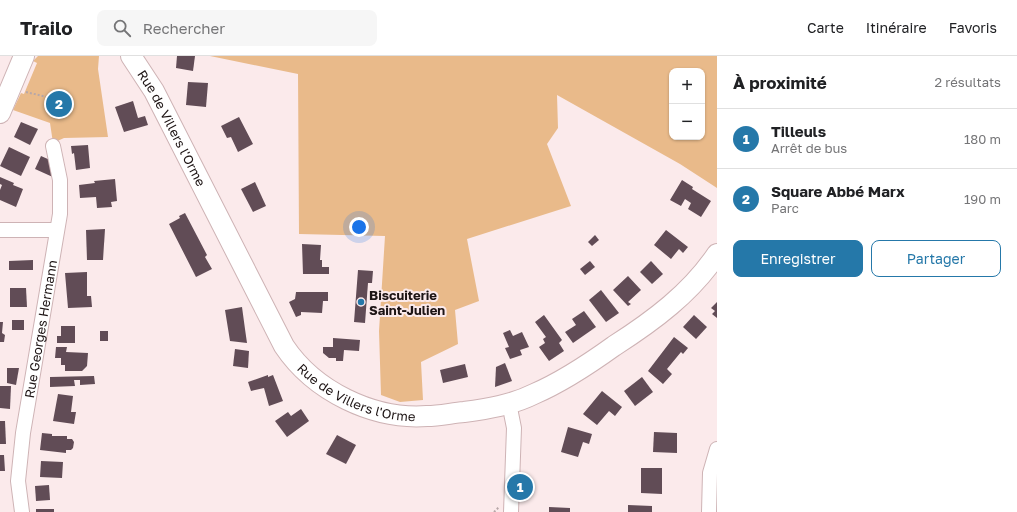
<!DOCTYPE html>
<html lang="fr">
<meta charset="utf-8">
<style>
:root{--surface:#fff;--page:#f6f6f6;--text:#202124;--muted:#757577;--line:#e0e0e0;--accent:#2578a9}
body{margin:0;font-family:"Golos Text",sans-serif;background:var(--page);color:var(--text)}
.controls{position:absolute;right:12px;top:12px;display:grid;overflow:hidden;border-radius:8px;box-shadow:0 1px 3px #0004}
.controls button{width:36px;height:36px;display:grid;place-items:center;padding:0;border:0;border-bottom:1px solid var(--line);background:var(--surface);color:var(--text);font:20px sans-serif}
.you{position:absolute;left:359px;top:171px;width:14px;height:14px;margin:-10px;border:3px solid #fff;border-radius:50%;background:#1a73e8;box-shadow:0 0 0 6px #1a73e833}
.badge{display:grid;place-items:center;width:26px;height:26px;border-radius:50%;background:var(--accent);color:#fff;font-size:13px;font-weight:700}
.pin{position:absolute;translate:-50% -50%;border:2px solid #fff;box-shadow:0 1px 4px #0006}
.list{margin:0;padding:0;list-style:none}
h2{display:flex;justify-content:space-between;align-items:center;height:52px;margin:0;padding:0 16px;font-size:17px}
h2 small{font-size:13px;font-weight:400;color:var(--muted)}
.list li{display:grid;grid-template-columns:26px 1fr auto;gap:12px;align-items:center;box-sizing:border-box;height:60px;padding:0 16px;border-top:1px solid var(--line)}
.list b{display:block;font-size:15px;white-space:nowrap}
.list p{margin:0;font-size:13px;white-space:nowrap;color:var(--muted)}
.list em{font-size:13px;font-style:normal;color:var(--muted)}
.actions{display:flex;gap:8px;padding:12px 16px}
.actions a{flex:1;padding:9px 0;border:1px solid var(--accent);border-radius:8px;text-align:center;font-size:14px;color:var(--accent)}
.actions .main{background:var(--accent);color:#fff}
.icon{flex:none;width:22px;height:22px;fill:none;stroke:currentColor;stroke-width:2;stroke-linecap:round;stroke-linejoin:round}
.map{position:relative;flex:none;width:717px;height:456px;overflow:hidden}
header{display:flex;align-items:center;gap:24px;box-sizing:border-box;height:56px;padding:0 20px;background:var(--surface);border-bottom:1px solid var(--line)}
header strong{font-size:19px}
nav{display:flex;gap:22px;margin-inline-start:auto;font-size:14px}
.search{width:280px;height:36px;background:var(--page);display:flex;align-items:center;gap:10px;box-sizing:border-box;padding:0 14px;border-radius:8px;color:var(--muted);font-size:15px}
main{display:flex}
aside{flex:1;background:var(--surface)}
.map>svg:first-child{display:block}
.green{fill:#e9ba8a;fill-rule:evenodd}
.building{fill:#614c56}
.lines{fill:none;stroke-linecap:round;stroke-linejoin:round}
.street-casing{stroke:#ceb3b5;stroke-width:16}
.secondary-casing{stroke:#ceb3b5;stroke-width:22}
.path{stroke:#b6a7a8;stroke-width:2;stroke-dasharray:2 2;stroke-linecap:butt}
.street{stroke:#fff;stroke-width:14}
.secondary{stroke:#fff;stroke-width:20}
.poi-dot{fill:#2578a9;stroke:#fbeaeb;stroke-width:1.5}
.labels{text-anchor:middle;stroke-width:4;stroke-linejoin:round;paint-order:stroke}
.street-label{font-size:13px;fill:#1d1414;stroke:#fbeaeb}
.poi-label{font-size:13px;font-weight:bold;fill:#1d1414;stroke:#fbeaeb;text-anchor:start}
</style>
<header>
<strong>Trailo</strong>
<div class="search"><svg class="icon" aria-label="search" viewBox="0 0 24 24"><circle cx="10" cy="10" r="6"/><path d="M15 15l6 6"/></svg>Rechercher</div>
<nav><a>Carte</a><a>Itinéraire</a><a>Favoris</a></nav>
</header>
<main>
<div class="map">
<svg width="717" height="456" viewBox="0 0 717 456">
<rect width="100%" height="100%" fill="#fbeaeb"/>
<g class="green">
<polygon points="38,0 99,0 98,13 108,81 64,82 53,87 50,67 13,54 21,37 24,38 37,7 33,5"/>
<path d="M210,0h507v132l-37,-24 -123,-69 1,33 -11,16 24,62 -104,33 12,62 -24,9 3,34 -37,18 2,38 -23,2 -19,-7 -2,-64 6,-95 -86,-2 -1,-160zM672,15h30v66h-30z"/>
</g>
<g class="building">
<polygon points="177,0 195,0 193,15 176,12"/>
<polygon points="188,26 208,27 206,51 186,49"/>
<polygon points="133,45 138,62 145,60 148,69 124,76 115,51"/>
<polygon points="239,61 253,88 238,96 231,81 227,82 221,70"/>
<polygon points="21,66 38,73 30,89 14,81"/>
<polygon points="88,89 90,112 76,114 74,97 72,98 71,90"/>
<polygon points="9,91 30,101 21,120 0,110"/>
<polygon points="41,100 50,104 55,122 35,113"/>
<polygon points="0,121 14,127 13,129 23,133 16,151 0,144 0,134 2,129 0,128"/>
<polygon points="115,123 117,145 111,146 112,151 97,152 96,141 80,142 79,129 95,127 94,125"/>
<polygon points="682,124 693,131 692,133 711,145 701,161 688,153 691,147 685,143 681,150 670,144"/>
<polygon points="255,126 266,150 253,156 241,133"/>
<polygon points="185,157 207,199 205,201 212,213 196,221 169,168 180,162 179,160"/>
<polygon points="105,173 103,204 87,204 86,174"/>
<polygon points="666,174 688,191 683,197 679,193 671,203 654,189"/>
<polygon points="595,179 599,184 592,190 588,186"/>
<polygon points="302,188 321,189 320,204 322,204 322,211 329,211 329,218 303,218"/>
<polygon points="33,204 33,214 9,214 9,205"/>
<polygon points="590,205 595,211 585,219 580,213"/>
<polygon points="651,205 663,218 652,228 640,216"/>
<polygon points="358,214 373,215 372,227 368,227 365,267 354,266"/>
<polygon points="87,216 87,240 91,240 92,251 68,252 65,217"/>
<polygon points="628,220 641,234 628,246 631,248 628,250 613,234"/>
<polygon points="10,232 26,232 27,251 10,251"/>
<polygon points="601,234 619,257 606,266 589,244"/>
<polygon points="296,236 328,236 328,245 323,245 322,257 301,256 301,259 296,261 289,246 295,243"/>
<polygon points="717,246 717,262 712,258 715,255 711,252"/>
<polygon points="242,251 245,273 247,287 230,285 225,254"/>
<polygon points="584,255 596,271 573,287 565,276 576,269 572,263"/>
<polygon points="544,259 562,284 559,287 564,295 549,305 539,291 545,287 543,283 546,281 535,266"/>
<polygon points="694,259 707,271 696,283 683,271"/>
<rect x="12" y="264" width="12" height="10"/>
<polygon points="0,266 3,266 2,277 5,279 4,286 0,286"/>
<polygon points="61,270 75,270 75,287 57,287 57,280 61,280"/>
<polygon points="510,274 513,280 522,276 529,291 520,294 522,299 510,303 505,292 509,291 503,277"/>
<rect x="100" y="275" width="8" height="10"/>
<polygon points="674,281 688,292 683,298 681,296 667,313 672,318 663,328 648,315"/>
<polygon points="333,282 360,284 359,295 344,294 343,305 336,305 336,302 329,302 323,297 323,291 333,291"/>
<polygon points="56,291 67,291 66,296 88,297 87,310 82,315 65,315 65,309 61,309 61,302 55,302"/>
<polygon points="235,293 249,295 248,312 233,310"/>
<polygon points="505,307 512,325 495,331 496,311"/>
<polygon points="465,308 468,321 443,327 440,314"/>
<polygon points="7,312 19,312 16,329 7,327"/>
<polygon points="268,319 268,321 273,319 283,345 269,350 264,332 251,335 248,326"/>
<polygon points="94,320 95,328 80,329 80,324 74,324 75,330 50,331 50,321"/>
<polygon points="642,321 653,336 635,350 624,335"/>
<polygon points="0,330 11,330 10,353 0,352"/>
<polygon points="602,335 622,351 615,360 609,355 597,369 583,358"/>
<polygon points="58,338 73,340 71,356 76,356 74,368 53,365"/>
<polygon points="301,353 309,365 287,381 275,365 288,356 291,360"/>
<polygon points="0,365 5,365 6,388 0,388"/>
<polygon points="568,371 592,378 589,388 583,386 578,401 561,396"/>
<polygon points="654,376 677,377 677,397 653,396"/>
<polygon points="42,377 52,378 52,380 67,380 67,383 72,383 74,386 73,392 71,394 66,394 66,397 40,394"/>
<polygon points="337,379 356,389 346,408 326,398"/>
<polygon points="0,399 4,399 5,415 0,415"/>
<polygon points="41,405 63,406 62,422 40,421"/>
<polygon points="641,412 662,412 662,438 641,437"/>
<polygon points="49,429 50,444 36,445 35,430"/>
<polygon points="628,449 652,450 652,456 628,456"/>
<polygon points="549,451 570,452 570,456 549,456"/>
<rect x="36" y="453" width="18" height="3"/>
</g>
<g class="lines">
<g class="street-casing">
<g id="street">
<polyline points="0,174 57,174"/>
<polyline points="509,347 514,372 511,456"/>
<path id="s1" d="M22,456l-4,-31 5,-48 37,-219v-34l-7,-34"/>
<polyline points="709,456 710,417 717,393"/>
</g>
</g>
<g class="secondary-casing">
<g id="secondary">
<path id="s2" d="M131,0l23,35 130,255c30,45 89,74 143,70 12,0 25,-3 37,-4 23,-3 48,-7 70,-18 28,-12 55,-30 80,-48 39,-25 77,-53 103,-92"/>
<polyline points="0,57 24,0"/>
</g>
</g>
<g class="path">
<polyline points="26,36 55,43 70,40"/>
<polyline points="494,456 499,451"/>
</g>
<use href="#street" class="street"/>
<use href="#secondary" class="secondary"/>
</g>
<circle class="poi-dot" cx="361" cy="246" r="4"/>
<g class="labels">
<g class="street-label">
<text dy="5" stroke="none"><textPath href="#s2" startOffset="83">Rue de Villers l'Orme</textPath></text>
<text dy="5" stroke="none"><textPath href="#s1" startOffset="185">Rue Georges Hermann</textPath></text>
<text dy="5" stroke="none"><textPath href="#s2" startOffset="418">Rue de Villers l'Orme</textPath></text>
</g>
<g class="poi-label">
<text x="369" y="244">Biscuiterie<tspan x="369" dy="15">Saint-Julien</tspan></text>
</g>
</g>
</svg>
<div class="controls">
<button>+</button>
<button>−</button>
</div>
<div class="you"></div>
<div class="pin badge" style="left:520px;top:431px">1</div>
<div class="pin badge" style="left:59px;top:48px">2</div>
</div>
<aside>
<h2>À proximité<small>2 résultats</small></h2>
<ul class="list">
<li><span class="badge">1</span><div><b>Tilleuls</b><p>Arrêt de bus</p></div><em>180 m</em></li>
<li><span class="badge">2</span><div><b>Square Abbé Marx</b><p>Parc</p></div><em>190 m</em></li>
</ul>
<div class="actions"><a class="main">Enregistrer</a><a>Partager</a></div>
</aside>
</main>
